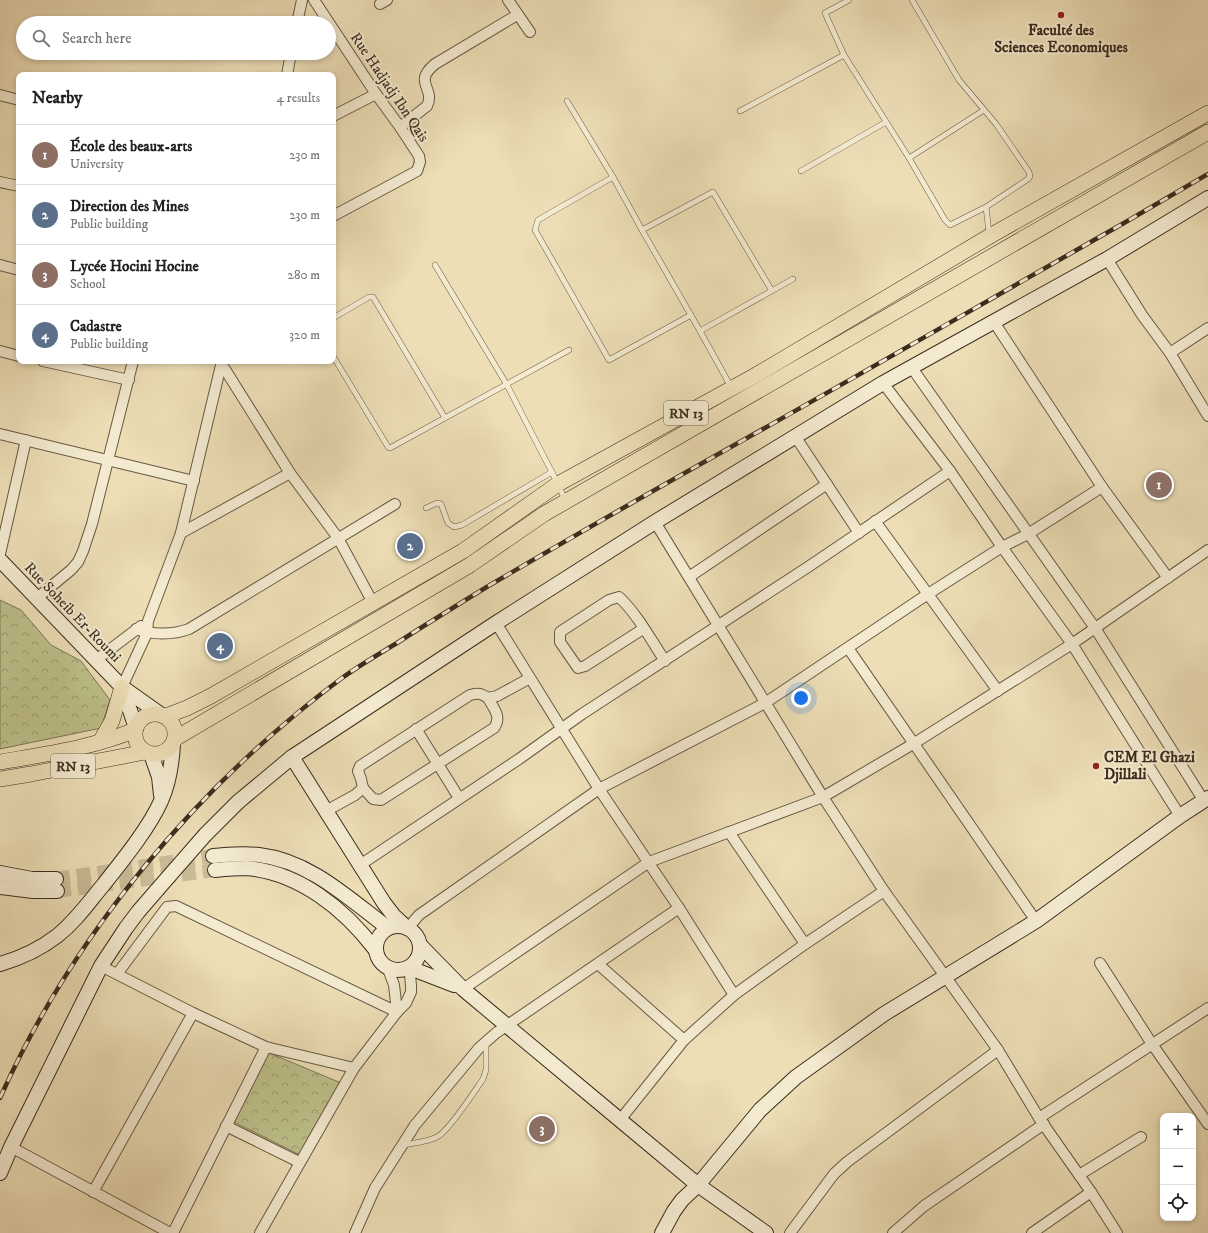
<!DOCTYPE html>
<meta charset="utf-8">
<style>
:root{--surface:#fff;--page:#f2f2f2;--text:#202124;--muted:#757577;--line:#e0e0e0;--accent:#8f2418}
body{margin:0;font-family:"IM FELL DW Pica",serif;background:var(--page);color:var(--text)}
.controls{position:absolute;right:12px;bottom:12px;display:grid;overflow:hidden;border-radius:8px;box-shadow:0 2px 6px #0003}
.controls button{width:36px;height:36px;display:grid;place-items:center;padding:0;border:0;border-bottom:1px solid var(--line);background:var(--surface);color:var(--text);font:20px sans-serif}
.you{position:absolute;left:801px;top:698px;width:14px;height:14px;margin:-10px;border:3px solid #fff;border-radius:50%;background:#1a73e8;box-shadow:0 0 0 6px #1a73e833}
.badge{display:grid;place-items:center;width:26px;height:26px;border-radius:50%;background:var(--accent);color:#fff;font-size:13px;font-weight:700}
.pin{position:absolute;translate:-50% -50%;border:2px solid #fff;box-shadow:0 1px 4px #0006}
.list{margin:0;padding:0;list-style:none}
h2{display:flex;justify-content:space-between;align-items:center;height:52px;margin:0;padding:0 16px;font-size:17px}
h2 small{font-size:13px;font-weight:400;color:var(--muted)}
.list li{display:grid;grid-template-columns:26px 1fr auto;gap:12px;align-items:center;box-sizing:border-box;height:60px;padding:0 16px;border-top:1px solid var(--line)}
.list b{display:block;font-size:15px;white-space:nowrap}
.list p{margin:0;font-size:13px;white-space:nowrap;color:var(--muted)}
.list em{font-size:13px;font-style:normal;color:var(--muted)}
.icon{flex:none;width:22px;height:22px;fill:none;stroke:currentColor;stroke-width:2;stroke-linecap:round;stroke-linejoin:round}
.map{position:relative;flex:none;width:1208px;height:1233px;overflow:hidden}
.search{position:absolute;background:var(--surface);box-shadow:0 2px 6px #0003;left:16px;top:16px;width:320px;height:44px;display:flex;align-items:center;gap:10px;box-sizing:border-box;padding:0 14px;border-radius:22px;color:var(--muted);font-size:15px}
.panel{position:absolute;background:var(--surface);box-shadow:0 2px 6px #0003;left:16px;top:72px;width:320px;height:292px;border-radius:8px}
.map>svg:first-child{display:block}
.forest{fill:url(#forest-crowns);stroke:#7c7654}
.lines{fill:none;stroke-linecap:round;stroke-linejoin:round}
.secondary-tunnel{stroke:#c9bb97;stroke-width:14;stroke-dasharray:14 7;stroke-linecap:butt}
.lane-casing{stroke:#685943;stroke-width:6}
.street-casing{stroke:#685943;stroke-width:12}
.secondary-casing{stroke:#3b2d1d;stroke-width:16}
.primary-casing{stroke:#3b2d1d;stroke-width:16}
.lane{stroke:#f3ead0;stroke-width:5}
.street{stroke:#f3ead0;stroke-width:10}
.secondary{stroke:#f3ead0;stroke-width:14}
.primary{stroke:#eddeb6;stroke-width:15}
.rail-casing{stroke:#3b2d1d;stroke-width:4.5}
.rail{stroke:#f3ead0;stroke-width:3;stroke-dasharray:9;stroke-linecap:butt}
.secondary-bridge-casing{stroke:#3b2d1d;stroke-width:16;stroke-linecap:butt}
.secondary-bridge{stroke:#f3ead0;stroke-width:14}
.poi-dot{fill:#8f2418;stroke:#f3ead0;stroke-width:1.5}
.labels{text-anchor:middle;stroke-width:4;stroke-linejoin:round;paint-order:stroke}
.shield{fill:#f3ead0;stroke:#726653;stroke-width:1}
.shield-label{font-size:14px;font-weight:bold;fill:#3b2d1d}
.poi-label{font-size:15px;font-weight:bold;fill:#3b2d1d;stroke:#f3ead0}
.street-label{font-size:15px;fill:#3b2d1d;stroke:#f3ead0}
</style>
<div class="map">
<svg width="1208" height="1233" viewBox="0 0 1208 1233">
<defs>
<pattern id="forest-crowns" width="20" height="18" patternUnits="userSpaceOnUse"><rect width="20" height="18" fill="#bdc08a"/><path d="M2 6a3 3 0 1 1 6 0M12 15a3 3 0 1 1 6 0" fill="none" stroke="#9b9c70"/></pattern>
</defs>
<rect width="100%" height="100%" fill="#eddeb6"/>
<filter id="stains"><feTurbulence type="fractalNoise" baseFrequency=".005" numOctaves="4"/><feColorMatrix values="0 0 0 0 .2 0 0 0 0 .09 0 0 0 0 .02 0 0 0 .5 -.17"/></filter>
<radialGradient id="worn" r=".72"><stop offset=".6" stop-color="#630" stop-opacity="0"/><stop offset="1" stop-color="#630" stop-opacity=".3"/></radialGradient>
<g class="forest">
<polygon points="0,600 21,610 51,645 81,661 110,700 101,728 0,749"/>
<polygon points="267,1052 341,1083 300,1155 232,1121"/>
</g>
<g class="lines">
<g class="secondary-tunnel">
<polyline points="56,879 213,856"/>
<polyline points="57,891 215,870"/>
</g>
<g class="lane-casing">
<g id="lane">
<polyline points="849,0 825,13 844,55 909,158 945,220 950,225 986,207 989,233"/>
<polyline points="912,0 959,80 996,124 1029,172 1030,176 1028,179 986,207"/>
<polyline points="567,101 613,177 642,230"/>
<polyline points="740,111 844,55"/>
<polyline points="909,158 984,110"/>
<polyline points="801,171 886,122"/>
<polyline points="613,177 538,220 535,230 609,360 691,315"/>
<polyline points="435,265 507,385 558,484 565,500"/>
<polyline points="772,291 713,192 642,230 700,331 793,279"/>
<polyline points="333,318 369,297 373,297 445,418"/>
<polyline points="700,331 731,387"/>
<polyline points="333,356 388,447 390,448 569,350"/>
<polyline points="426,508 437,503 441,504 448,523 454,527 462,525 552,472"/>
<path d="M403,1145c11,-2 24,-3 34,-8 12,-6 37,-45 46,-58l3,-9v-27"/>
</g>
</g>
<g class="street-casing">
<g id="street">
<polyline points="314,0 376,94 400,127 419,156 420,162 417,171 333,216"/>
<polyline points="508,0 530,32"/>
<polyline points="380,4 387,0"/>
<polyline points="297,23 302,0"/>
<polyline points="287,75 291,53"/>
<polyline points="0,95 19,100"/>
<polyline points="333,116 376,94"/>
<path d="M400,127l27,-21c9,-18 -15,-23 8,-42l82,-49"/>
<polyline points="0,182 19,186"/>
<polyline points="1107,259 1142,315 1170,353 1208,416"/>
<polyline points="0,265 19,270"/>
<polyline points="994,322 1102,487 1168,578"/>
<polyline points="0,351 19,356"/>
<polyline points="1170,353 1208,328"/>
<polyline points="43,361 129,380"/>
<polyline points="221,363 290,473 338,538 373,603"/>
<polyline points="912,368 1095,628 1204,801"/>
<polyline points="883,383 950,471 1002,547 1072,644 1180,816"/>
<polyline points="0,434 194,481"/>
<polyline points="795,436 859,533"/>
<polyline points="875,521 998,691"/>
<polyline points="655,522 823,797 884,891 998,1050 1039,1118 1091,1192 1117,1233"/>
<polyline points="181,533 290,473"/>
<polyline points="0,554 26,440"/>
<polyline points="689,577 827,484"/>
<polyline points="37,598 71,570 78,562 83,551 92,524 133,361"/>
<polyline points="496,623 599,789 679,908 734,995"/>
<path d="M136,629c16,6 37,6 53,0l206,-125"/>
<path d="M643,629l-58,37 -7,2 -18,-26v-10l49,-32 10,-3c19,18 32,43 46,64"/>
<polyline points="848,648 1036,921"/>
<polyline points="96,660 141,626"/>
<polyline points="122,687 147,633 148,621 181,533 222,361"/>
<polyline points="416,729 459,798"/>
<path d="M363,788l10,11 8,1 113,-72c8,-11 0,-19 -6,-30"/>
<path d="M326,811l29,-16 8,-7 -2,-9 -3,-8 2,-5 110,-71c8,-2 11,-2 18,3l9,-2 33,-18"/>
<polyline points="729,832 805,944"/>
<polyline points="360,865 519,759 582,714 808,567 950,471"/>
<polyline points="409,929 413,922 419,915 599,789 765,703 928,594 1002,547 1028,534 1102,487"/>
<polyline points="1100,963 1152,1044 1208,1124"/>
<polyline points="598,964 684,1040"/>
<polyline points="101,966 193,1013 266,1047 354,1068"/>
<polyline points="388,969 394,985 397,1012"/>
<polyline points="117,974 164,911 167,907 176,906 397,1012"/>
<polyline points="463,989 649,862 823,797 913,744 1072,644 1208,550"/>
<polyline points="1039,1118 1208,1008"/>
<polyline points="620,1120 684,1040 734,995 805,944 884,891"/>
<polyline points="226,1126 299,1162"/>
<polyline points="11,1147 170,1233"/>
<polyline points="1079,1175 1141,1137"/>
<polyline points="93,1192 193,1013"/>
<polyline points="173,1233 266,1047"/>
<polyline points="260,1233 354,1068 397,1012 406,1003 411,992 411,986 410,974 407,969"/>
<polyline points="355,1233 375,1188 415,1125 479,1048 496,1033 679,908"/>
<polyline points="790,1233 834,1174 847,1162 998,1050"/>
<polyline points="893,1233 924,1206 1044,1124"/>
<polyline points="1032,1233 1091,1192"/>
</g>
</g>
<g class="secondary-casing">
<g id="secondary">
<polyline points="0,560 122,687 160,714"/>
<polyline points="122,687 136,728"/>
<polyline points="151,754 159,777 161,795"/>
<polyline points="292,757 384,903 394,916 407,928"/>
<polyline points="205,835 238,802 292,757 496,623 655,522 883,383 1107,259 1208,198"/>
<path d="M213,856c15,-1 30,-3 46,-1 51,6 89,43 129,73"/>
<path d="M215,870c10,-1 20,-2 31,-2 53,4 98,41 129,81"/>
<polyline points="0,873 32,879 56,879"/>
<polyline points="0,887 33,891 57,891"/>
<circle cx="398" cy="948" r="22"/>
<polyline points="420,945 463,989 620,1120 698,1185 766,1233"/>
<path d="M0,964c21,-6 40,-15 57,-28 19,-15 32,-34 47,-52 19,-24 45,-56 57,-83 8,-18 11,-38 12,-57"/>
<polyline points="410,968 454,985"/>
<polyline points="0,1173 11,1147 101,966 126,928 138,912 157,890"/>
<polyline points="662,1233 674,1211 682,1200 698,1185 760,1110 796,1077 884,1014 1036,921 1180,816 1208,798"/>
</g>
</g>
<g class="primary-casing">
<g id="primary">
<circle cx="155" cy="734" r="20"/>
<polyline points="166,716 187,708 211,696 463,551 558,484 756,375 990,236 1208,113"/>
<polyline points="176,738 470,565 544,514 1208,132"/>
<polyline points="100,742 112,721 122,687"/>
<path d="M0,762c46,-8 92,-14 135,-32"/>
<polyline points="0,779 31,774 145,752"/>
</g>
</g>
<use href="#lane" class="lane"/>
<use href="#street" class="street"/>
<use href="#secondary" class="secondary"/>
<use href="#primary" class="primary"/>
<g class="rail-casing">
<path id="rail" d="M0,1098c74,-165 197,-312 342,-420 18,-13 37,-24 55,-35 31,-20 62,-39 93,-58 72,-42 143,-83 216,-124 140,-78 279,-159 418,-238l84,-49"/>
</g>
<use href="#rail" class="rail"/>
<g class="secondary-bridge-casing">
<polyline id="secondary-bridge" points="157,890 205,835"/>
</g>
<use href="#secondary-bridge" class="secondary-bridge"/>
</g>
<g class="poi-dot">
<circle cx="1061" cy="15" r="4"/>
<circle cx="1096" cy="766" r="4"/>
</g>
<g class="labels">
<g class="shield">
<rect x="664" y="401" width="44" height="24" rx="3"/>
<rect x="51" y="754" width="44" height="24" rx="3"/>
</g>
<g class="shield-label">
<text x="686" y="418">RN 13</text>
<text x="73" y="771">RN 13</text>
</g>
<g class="poi-label">
<text x="1061" y="35">Faculté des<tspan x="1061" dy="17">Sciences Economiques</tspan></text>
<text x="1104" y="762" text-anchor="start">CEM El Ghazi<tspan x="1104" dy="17">Djillali</tspan></text>
</g>
<g class="street-label">
<text transform="translate(390 87) rotate(56)" y="5">Rue Hadjadj Ibn Qais</text>
<text transform="translate(73 612) rotate(46)" y="5">Rue Soheib Er-Roumi</text>
</g>
</g>
<rect width="100%" height="100%" filter="url(#stains)"/>
<rect width="100%" height="100%" fill="url(#worn)"/>
</svg>
<div class="controls">
<button>+</button>
<button>−</button>
<button><svg class="icon" aria-label="locate" viewBox="0 0 24 24"><circle cx="12" cy="12" r="6"/><path d="M12 2v4M12 18v4M2 12h4M18 12h4"/></svg></button>
</div>
<div class="you"></div>
<div class="pin badge" style="left:1159px;top:485px;background:#8d6e63">1</div>
<div class="pin badge" style="left:410px;top:546px;background:#5c6f8a">2</div>
<div class="pin badge" style="left:542px;top:1129px;background:#8d6e63">3</div>
<div class="pin badge" style="left:220px;top:646px;background:#5c6f8a">4</div>
<div class="search"><svg class="icon" aria-label="search" viewBox="0 0 24 24"><circle cx="10" cy="10" r="6"/><path d="M15 15l6 6"/></svg>Search here</div>
<section class="panel">
<h2>Nearby<small>4 results</small></h2>
<ul class="list">
<li><span class="badge" style="background:#8d6e63">1</span><div><b>École des beaux-arts</b><p>University</p></div><em>230 m</em></li>
<li><span class="badge" style="background:#5c6f8a">2</span><div><b>Direction des Mines</b><p>Public building</p></div><em>230 m</em></li>
<li><span class="badge" style="background:#8d6e63">3</span><div><b>Lycée Hocini Hocine</b><p>School</p></div><em>280 m</em></li>
<li><span class="badge" style="background:#5c6f8a">4</span><div><b>Cadastre</b><p>Public building</p></div><em>320 m</em></li>
</ul>
</section>
</div>
